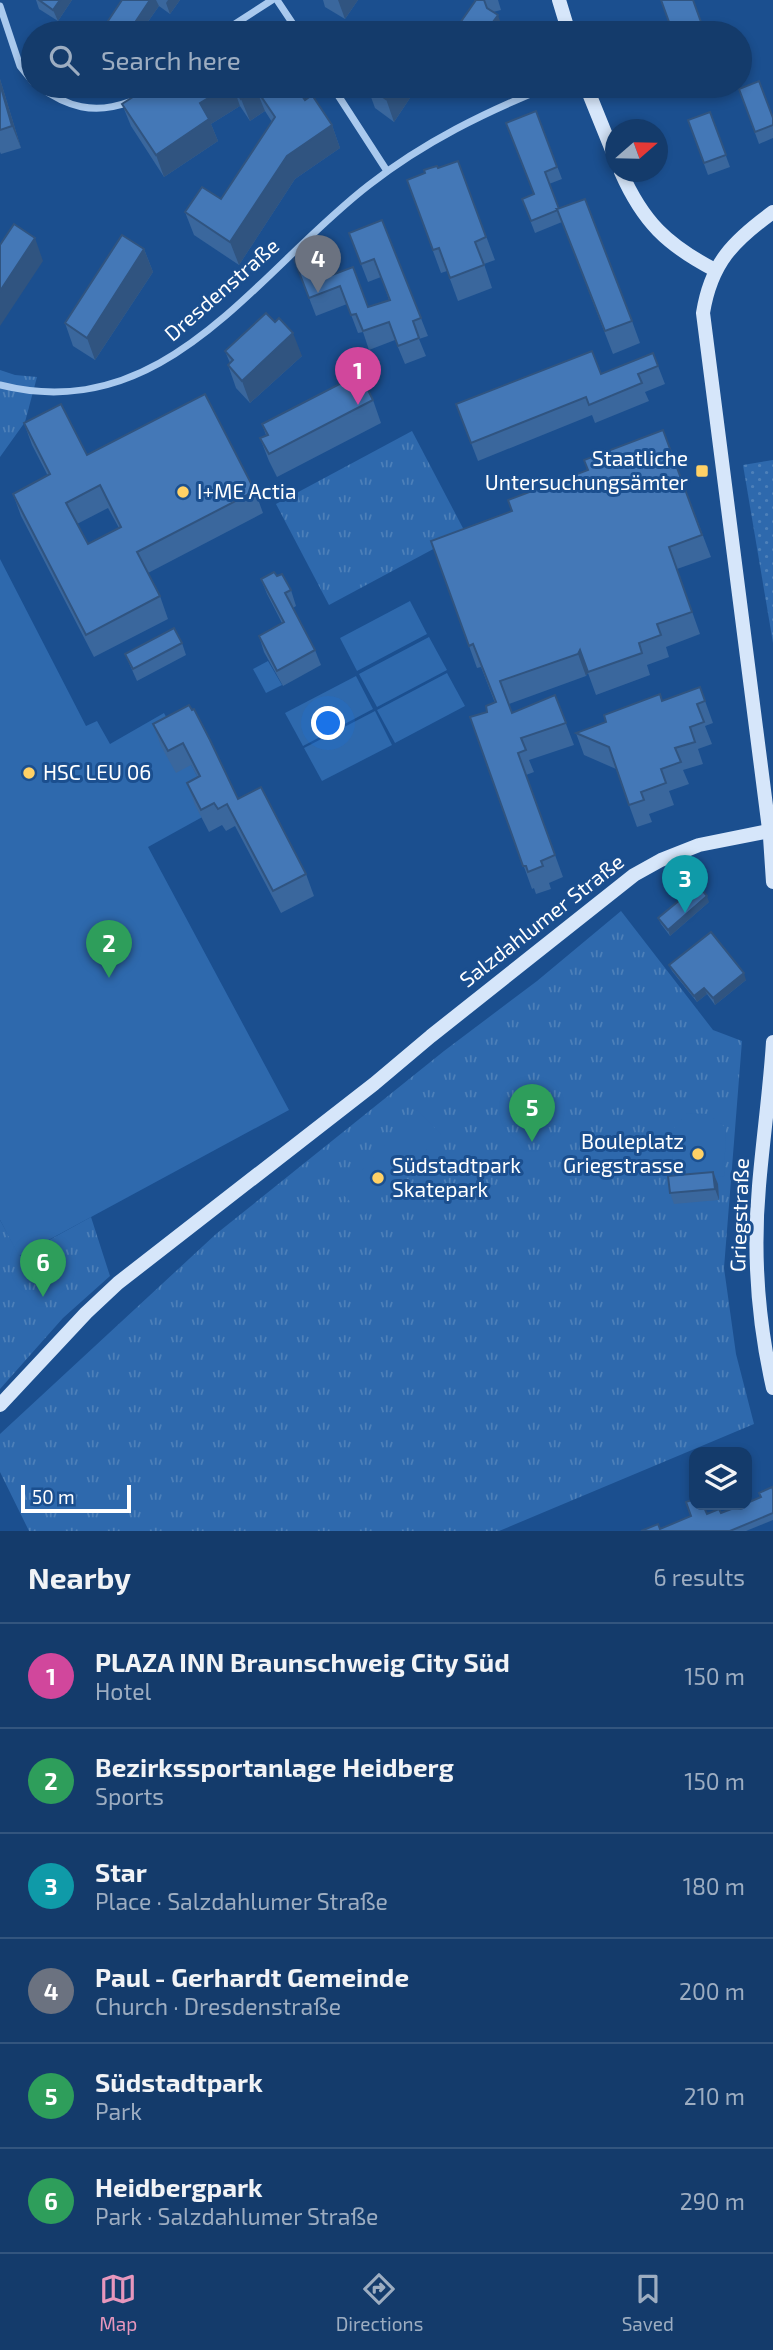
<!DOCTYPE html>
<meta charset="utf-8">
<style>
:root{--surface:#143b6b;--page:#214673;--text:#f1f3f6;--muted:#9dadc1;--line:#33557e;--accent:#e797bd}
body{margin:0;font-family:"Exo 2",sans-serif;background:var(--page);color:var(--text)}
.controls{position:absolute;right:21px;bottom:21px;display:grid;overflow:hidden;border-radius:14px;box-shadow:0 4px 10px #0003}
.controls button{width:63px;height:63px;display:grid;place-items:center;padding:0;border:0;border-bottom:2px solid var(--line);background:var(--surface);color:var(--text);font:35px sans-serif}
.compass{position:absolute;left:605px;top:119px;width:63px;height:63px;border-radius:50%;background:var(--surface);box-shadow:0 4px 10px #0003;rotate:70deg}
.scale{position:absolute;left:21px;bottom:18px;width:110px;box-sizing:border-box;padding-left:7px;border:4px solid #fff;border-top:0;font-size:19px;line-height:24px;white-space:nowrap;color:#fff;-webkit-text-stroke:5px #1b4f8f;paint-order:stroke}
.you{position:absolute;left:329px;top:724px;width:24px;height:24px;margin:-18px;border:5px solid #fff;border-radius:50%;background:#1a73e8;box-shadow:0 0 0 10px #1a73e833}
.badge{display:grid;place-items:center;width:46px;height:46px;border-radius:50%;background:var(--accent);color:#fff;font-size:23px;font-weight:700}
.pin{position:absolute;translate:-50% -58px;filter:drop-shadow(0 2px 4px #0008)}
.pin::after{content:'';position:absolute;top:37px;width:24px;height:21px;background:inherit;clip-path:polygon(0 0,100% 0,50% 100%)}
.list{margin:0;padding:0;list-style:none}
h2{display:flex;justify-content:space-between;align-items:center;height:91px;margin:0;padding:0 28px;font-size:30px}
h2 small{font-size:23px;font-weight:400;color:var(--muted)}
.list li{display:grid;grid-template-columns:46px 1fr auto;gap:21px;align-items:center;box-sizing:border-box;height:105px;padding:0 28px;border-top:2px solid var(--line)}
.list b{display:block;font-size:26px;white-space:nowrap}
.list p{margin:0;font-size:23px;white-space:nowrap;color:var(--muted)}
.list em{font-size:23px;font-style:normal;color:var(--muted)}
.icon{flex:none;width:38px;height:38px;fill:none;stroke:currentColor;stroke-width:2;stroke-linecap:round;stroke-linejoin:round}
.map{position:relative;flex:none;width:773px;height:1531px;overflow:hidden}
.search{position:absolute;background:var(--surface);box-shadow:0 4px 10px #0003;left:21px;right:21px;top:21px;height:77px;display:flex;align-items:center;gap:18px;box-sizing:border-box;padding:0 24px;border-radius:38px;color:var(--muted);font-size:26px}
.sheet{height:721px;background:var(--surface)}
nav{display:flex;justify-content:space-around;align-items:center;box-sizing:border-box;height:98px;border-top:2px solid var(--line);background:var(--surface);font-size:19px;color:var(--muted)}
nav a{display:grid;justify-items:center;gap:4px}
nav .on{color:var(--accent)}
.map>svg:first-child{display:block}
.grass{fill:url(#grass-tufts)}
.garden{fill:url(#garden-dots)}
.pitch{fill:#2e69ad}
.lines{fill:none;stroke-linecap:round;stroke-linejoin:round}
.street{stroke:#a9c9ee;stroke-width:7}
.secondary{stroke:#d6e6fa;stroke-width:14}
.wall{fill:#3a679d;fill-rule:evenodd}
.shaded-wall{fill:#305480}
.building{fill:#4478b7;stroke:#305480;stroke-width:2;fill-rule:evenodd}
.poi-dot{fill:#ffd166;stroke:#1b4f8f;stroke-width:2.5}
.labels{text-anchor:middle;stroke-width:6;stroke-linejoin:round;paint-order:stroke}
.street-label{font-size:21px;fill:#fff;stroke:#1b4f8f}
.poi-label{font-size:21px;fill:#fff;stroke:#1b4f8f;text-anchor:start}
</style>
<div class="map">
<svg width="773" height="1531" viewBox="0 0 773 1531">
<defs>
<pattern id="grass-tufts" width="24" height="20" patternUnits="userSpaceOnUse" patternTransform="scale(1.75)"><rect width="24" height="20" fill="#2e69ad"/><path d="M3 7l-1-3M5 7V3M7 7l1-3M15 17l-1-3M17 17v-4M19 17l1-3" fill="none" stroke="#4d80b9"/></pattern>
<pattern id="garden-dots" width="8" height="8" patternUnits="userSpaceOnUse" patternTransform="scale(1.75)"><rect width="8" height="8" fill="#2e69ad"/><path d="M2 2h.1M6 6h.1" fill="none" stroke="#4d80b9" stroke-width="1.8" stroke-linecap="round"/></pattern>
</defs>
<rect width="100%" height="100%" fill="#1b4f8f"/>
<g class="grass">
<polygon points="0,370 15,375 37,377 25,422 0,457"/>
<polygon points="412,431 465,532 329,605 276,504"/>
<polygon points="621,911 713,1030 742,1041 724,1268 736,1354 754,1424 499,1531 29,1531 0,1472 0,1434 216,1234 444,1051 537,981"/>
<polygon points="91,1217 110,1276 63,1318 0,1389 0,1220 20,1256"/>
</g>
<polygon class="garden" points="773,460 773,643 743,465"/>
<g class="pitch">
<polygon points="0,559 86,726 97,721 110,744 164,713 215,810 148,847 289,1110 19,1256 0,1220"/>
<polygon points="410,601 427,634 357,671 340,638"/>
<polygon points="429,637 447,670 377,707 359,674"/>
<polygon points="268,661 282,685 266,693 253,669"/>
<polygon points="447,673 465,706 395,743 377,710"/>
<polygon points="356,676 373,709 303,746 285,713"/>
<polygon points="375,711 392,745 322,781 304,748"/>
<polygon points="417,1110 441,1134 365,1215 341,1193"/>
<polygon points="687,1113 709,1114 726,1128 724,1176 674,1180 671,1132"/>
</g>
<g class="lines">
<g class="street">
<polyline points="277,0 299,33"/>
<polyline points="0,6 20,66 33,82"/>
<polyline points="221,33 272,0"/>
<path d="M38,86c29,21 56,29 91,16"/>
<polyline points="332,86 387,171"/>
<path d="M0,385c165,42 256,-113 369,-200 55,-43 116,-73 181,-99"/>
</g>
<g class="secondary">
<polyline points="559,0 569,33"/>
<polyline points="586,86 616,160"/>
<path d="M621,172c22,50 46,73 94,98"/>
<path d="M773,212c-40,29 -62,51 -70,101l67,524 3,45"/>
<path d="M773,1042c-3,48 -10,96 -14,144 -6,67 -1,136 14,202"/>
<polyline points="0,1405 86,1313 118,1283 374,1084 431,1036 634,875 661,860 699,845 769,831"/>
</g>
</g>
<g class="wall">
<polygon points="36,0 72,0 58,21 39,9"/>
<polygon points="122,0 180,0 170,14 159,6 140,33 100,33"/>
<polygon points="323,0 358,0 345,19 325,7"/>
<polygon points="474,0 498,0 501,10 493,12"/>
<polygon points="0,79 21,148 1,154 0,152"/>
<polygon points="150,86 295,86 305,100 332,125 340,148 295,179 239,265 194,235 185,212 221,199 272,122 265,111 250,121 240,106 211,124 218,141 164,177 131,126 122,104"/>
<polygon points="367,86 418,86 394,122 375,108"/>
<polygon points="739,89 773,118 773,138 759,144"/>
<polygon points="536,111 562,179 549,184 559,209 632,321 640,343 613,354 562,222 535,233 522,199 533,194"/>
<polygon points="710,112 730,167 708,175 688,120"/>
<polygon points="458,161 495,260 484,264 492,288 458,301 447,271 441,273 407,180"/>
<polygon points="382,220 428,336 419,339 426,356 405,364 395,340 369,350 363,332 358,333 347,304 316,316 294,259 324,278 353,267 368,307 389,300 381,277 368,282 349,233"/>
<polygon points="144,249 153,272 95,360 73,346 65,323"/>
<polygon points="225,351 302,356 250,403 236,388 228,365 230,363"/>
<polygon points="653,353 665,384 645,392 649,401 595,423 592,415 478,461 456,404 601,374"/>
<polygon points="359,388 373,400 381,423 277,477 269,461 260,438 266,435 262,424"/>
<path d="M24,423l63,32 168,36 8,22 -115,60 12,23 8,23 -74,38 -73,-141 -8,-22 35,-18 -16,-31zM108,508l11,20 -31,16 -11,-20z"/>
<polygon points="663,430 711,557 677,569 700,634 666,647 669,657 647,665 650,675 596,695 588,673 586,676 509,704 512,713 555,695 574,745 529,760 534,772 526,775 563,877 549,883 551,889 536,894 534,888 532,889 470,717 487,712 495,703 481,667 477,668 431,541 512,511"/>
<polygon points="277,576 291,590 296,606 293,608 315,650 321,665 283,686 264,652 259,636 282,623 267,594 261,579"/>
<polygon points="182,643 186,655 137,681 125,654"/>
<polygon points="700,687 713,723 705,726 712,744 698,749 703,764 683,770 689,784 669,791 674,805 649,814 652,822 637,827 616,769 584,755 576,733"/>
<polygon points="189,705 238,799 306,874 314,896 281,913 235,826 226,831 222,825 209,832 195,805 187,783 198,778 191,765 176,773 161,746 153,724"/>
<polygon points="709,902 670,936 661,924 658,918"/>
<polygon points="669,965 746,980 715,1005 707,994 697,1002 672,971"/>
<polygon points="713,1172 718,1184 719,1200 674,1204 670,1193"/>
<polygon points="773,1490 773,1520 746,1531 641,1531 660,1529 707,1514 721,1513 761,1497"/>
</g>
<g class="shaded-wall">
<polygon points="60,0 72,0 58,21 53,10"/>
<polygon points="150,0 156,0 159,6 140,33 128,33"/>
<polygon points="168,0 180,0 170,14 166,3"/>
<polygon points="338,0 358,0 345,19"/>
<polygon points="498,15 504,33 485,33"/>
<polygon points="0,79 21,148 12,126 0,84"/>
<polygon points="228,86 233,86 240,106 211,124 218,141 164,177 156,155 200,103"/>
<polygon points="395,86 418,86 394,122 386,99"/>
<polygon points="256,89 265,111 250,121 241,99"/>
<polygon points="332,125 340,148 295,179 239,265 230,242 287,156"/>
<polygon points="35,238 43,261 0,326 0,291"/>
<polygon points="144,249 153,272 95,360 87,338"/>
<polygon points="293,333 302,356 250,403 242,381"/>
<polygon points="580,650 588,673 586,676 578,654"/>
<polygon points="707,896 709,902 670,936 668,930"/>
<polygon points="744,973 746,980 715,1005 713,998"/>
<polygon points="704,988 707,994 697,1002 694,996"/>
<polygon points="713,1172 718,1184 719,1200 715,1189"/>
</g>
<g class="building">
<polygon points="39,0 60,0 53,10"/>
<polygon points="122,0 150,0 128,33 100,33"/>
<polygon points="476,0 484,0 487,8 498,15 485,33 453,33"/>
<polygon points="661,0 693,0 705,33 673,33"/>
<polygon points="257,28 260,33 249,33"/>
<polygon points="407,28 414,33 403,33"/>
<polygon points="759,81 773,118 773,125 755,132 739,89"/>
<polygon points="0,84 12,126 0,130"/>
<polygon points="150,86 228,86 200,103 209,119 156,155 122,104"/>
<polygon points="233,86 295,86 305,100 312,95 332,125 287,156 230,242 185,212 202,187 221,199 275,117 256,89 241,99"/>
<polygon points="367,86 395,86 386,99"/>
<polygon points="536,111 557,167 545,172 559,209 557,209 558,210 531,221 522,199 534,194 506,123"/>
<polygon points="710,112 726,155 704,163 688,120"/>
<polygon points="458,161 486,237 475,242 484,265 450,278 439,248 433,250 407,180 425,173 424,170 430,168 437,166 438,168"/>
<polygon points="585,199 632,321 605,331 557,209"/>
<polygon points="382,220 421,318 413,321 419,338 398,346 389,322 363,331 356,314 351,315 340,286 309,298 294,259 314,251 324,278 353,267 368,307 390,300 374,259 361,264 349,233"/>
<polygon points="14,224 35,238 0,291 0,245"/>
<polygon points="122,235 144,249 87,338 65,323"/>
<polygon points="266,313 275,322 279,318 293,333 242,381 228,365 233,360 225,351"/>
<polygon points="592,351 601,374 653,353 658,366 638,374 642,383 589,405 586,397 471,443 456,404"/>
<polygon points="353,377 359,388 365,384 373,400 269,454 260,438 268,435 262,424"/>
<path d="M205,394l50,97 -118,61 23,44 -74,39 -73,-141 37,-20 -26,-51 37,-19 26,51zM100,485l21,42 -33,17 -22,-41z"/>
<polygon points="663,430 702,535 669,547 692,612 657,624 661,635 639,643 642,653 588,672 580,650 578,654 500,681 512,713 555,695 566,723 521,738 526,750 518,753 555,855 541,861 543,866 528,872 526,866 523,866 470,717 487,712 486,706 496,702 473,644 469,646 431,541 512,511 508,500 588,470 584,460"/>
<polygon points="274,572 277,576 282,574 291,590 285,593 315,650 277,671 259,636 284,622 261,579"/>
<polygon points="174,628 182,643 133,669 125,654"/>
<polygon points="700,687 705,701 697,704 704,722 690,727 695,742 675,748 681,762 661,769 666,783 641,792 644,800 629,805 609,747 576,733 606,722 604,715 660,694 662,701"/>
<polygon points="189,705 192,710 194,709 210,740 238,799 261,787 306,874 273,891 227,804 218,809 214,803 201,810 187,783 200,776 183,743 168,751 153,724"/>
<polygon points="698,885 707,896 668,930 658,918"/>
<polygon points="711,932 744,973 713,998 704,988 694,996 669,965"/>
<polygon points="713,1172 715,1189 670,1193 668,1176"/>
<polygon points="772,1487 773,1490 773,1513 730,1531 641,1531 658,1524 660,1529 691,1516 686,1502 694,1499 694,1505 703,1505 707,1514 719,1509 721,1513 742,1505 747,1505 747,1503 761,1497 759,1493"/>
</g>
<g class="poi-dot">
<rect x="695" y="464" width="14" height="14" rx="3.5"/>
<circle cx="183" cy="492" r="7"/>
<circle cx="29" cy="773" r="7"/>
<circle cx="698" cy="1154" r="7"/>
<circle cx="378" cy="1178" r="7"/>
</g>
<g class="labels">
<g class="street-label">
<text transform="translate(222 290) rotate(-41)" y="7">Dresdenstraße</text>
<text transform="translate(542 921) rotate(-38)" y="7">Salzdahlumer Straße</text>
<text transform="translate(740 1215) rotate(-88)" y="7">Griegstraße</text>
</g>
<g class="poi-label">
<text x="688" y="466" text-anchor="end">Staatliche<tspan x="688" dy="24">Untersuchungsämter</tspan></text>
<text x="197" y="499">I+ME Actia</text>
<text x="43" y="780">HSC LEU 06</text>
<text x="684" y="1149" text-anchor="end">Bouleplatz<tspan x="684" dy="24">Griegstrasse</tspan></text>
<text x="392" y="1173">Südstadtpark<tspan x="392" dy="24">Skatepark</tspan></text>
</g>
</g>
</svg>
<div class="controls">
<button><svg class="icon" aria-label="layers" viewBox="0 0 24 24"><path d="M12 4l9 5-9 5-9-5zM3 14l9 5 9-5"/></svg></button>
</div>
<svg class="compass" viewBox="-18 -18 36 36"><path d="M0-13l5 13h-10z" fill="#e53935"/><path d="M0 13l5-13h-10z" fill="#9dadc1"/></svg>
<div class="scale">50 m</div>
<div class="you"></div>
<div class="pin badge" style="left:358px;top:405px;background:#d1479c">1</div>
<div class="pin badge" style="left:109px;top:978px;background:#2e9e5b">2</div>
<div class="pin badge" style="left:685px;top:913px;background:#0f9aa8">3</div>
<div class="pin badge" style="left:318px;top:293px;background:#6b7280">4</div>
<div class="pin badge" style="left:532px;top:1142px;background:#2e9e5b">5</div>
<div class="pin badge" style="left:43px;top:1297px;background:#2e9e5b">6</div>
<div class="search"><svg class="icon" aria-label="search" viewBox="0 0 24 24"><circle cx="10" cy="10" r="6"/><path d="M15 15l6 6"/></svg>Search here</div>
</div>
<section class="sheet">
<h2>Nearby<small>6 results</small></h2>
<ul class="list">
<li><span class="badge" style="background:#d1479c">1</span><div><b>PLAZA INN Braunschweig City Süd</b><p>Hotel</p></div><em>150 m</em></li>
<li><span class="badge" style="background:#2e9e5b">2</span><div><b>Bezirkssportanlage Heidberg</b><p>Sports</p></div><em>150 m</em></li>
<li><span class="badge" style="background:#0f9aa8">3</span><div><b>Star</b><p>Place · Salzdahlumer Straße</p></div><em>180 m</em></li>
<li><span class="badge" style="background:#6b7280">4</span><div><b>Paul - Gerhardt Gemeinde</b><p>Church · Dresdenstraße</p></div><em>200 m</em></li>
<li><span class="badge" style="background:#2e9e5b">5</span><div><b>Südstadtpark</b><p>Park</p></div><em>210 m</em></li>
<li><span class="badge" style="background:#2e9e5b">6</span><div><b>Heidbergpark</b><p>Park · Salzdahlumer Straße</p></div><em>290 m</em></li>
</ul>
</section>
<nav>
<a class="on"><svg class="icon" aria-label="map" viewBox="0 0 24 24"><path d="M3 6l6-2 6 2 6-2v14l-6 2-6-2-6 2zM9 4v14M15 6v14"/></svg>Map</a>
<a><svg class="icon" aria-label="directions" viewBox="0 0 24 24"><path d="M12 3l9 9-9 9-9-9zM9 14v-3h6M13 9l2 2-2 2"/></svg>Directions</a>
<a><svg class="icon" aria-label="saved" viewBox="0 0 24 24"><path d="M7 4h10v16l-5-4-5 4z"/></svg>Saved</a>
</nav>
